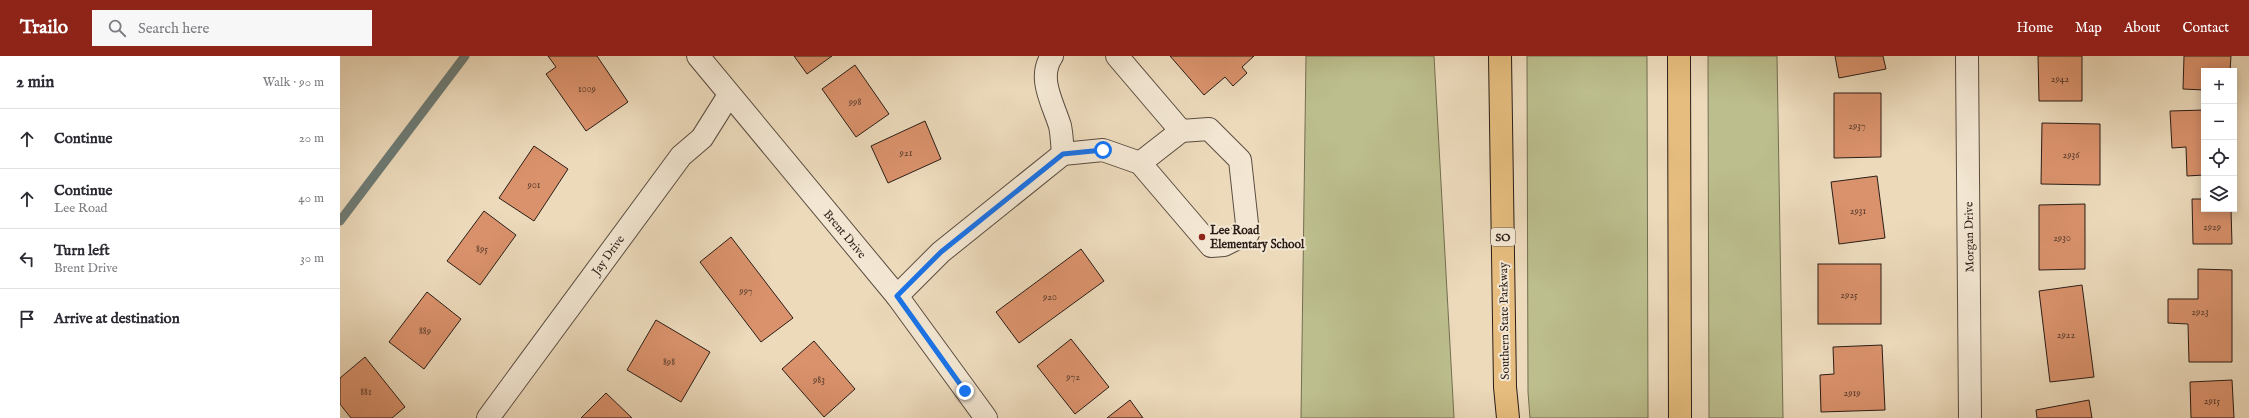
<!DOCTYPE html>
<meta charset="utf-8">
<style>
:root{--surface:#fff;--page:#f7f7f7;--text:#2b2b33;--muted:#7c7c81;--line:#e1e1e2;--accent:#8f2418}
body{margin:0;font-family:"IM FELL English",serif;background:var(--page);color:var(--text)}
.controls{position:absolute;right:12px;top:12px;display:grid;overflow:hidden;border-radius:0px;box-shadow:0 2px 10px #0003}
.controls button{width:36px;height:36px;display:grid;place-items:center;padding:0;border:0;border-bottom:1px solid var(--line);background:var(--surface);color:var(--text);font:20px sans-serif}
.stop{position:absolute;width:12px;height:12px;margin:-9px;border:3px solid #1a73e8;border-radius:50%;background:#fff}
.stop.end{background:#1a73e8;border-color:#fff;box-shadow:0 1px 4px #0008}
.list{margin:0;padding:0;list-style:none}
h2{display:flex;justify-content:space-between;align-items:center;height:52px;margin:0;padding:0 16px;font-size:17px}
h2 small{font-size:13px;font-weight:400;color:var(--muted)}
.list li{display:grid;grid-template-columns:26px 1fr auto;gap:12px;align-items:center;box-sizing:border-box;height:60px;padding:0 16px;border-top:1px solid var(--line)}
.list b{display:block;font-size:15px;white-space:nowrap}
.list p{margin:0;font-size:13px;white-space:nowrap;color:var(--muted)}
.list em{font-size:13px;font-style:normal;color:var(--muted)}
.icon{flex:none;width:22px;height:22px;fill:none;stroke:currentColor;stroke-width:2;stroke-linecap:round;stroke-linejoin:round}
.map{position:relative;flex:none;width:1909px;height:362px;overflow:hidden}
header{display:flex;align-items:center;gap:24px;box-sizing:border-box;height:56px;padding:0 20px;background:var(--accent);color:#fff}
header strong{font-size:19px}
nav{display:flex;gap:22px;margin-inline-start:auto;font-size:14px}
.search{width:280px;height:36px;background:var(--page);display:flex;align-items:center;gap:10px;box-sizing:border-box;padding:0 14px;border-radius:0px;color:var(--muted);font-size:15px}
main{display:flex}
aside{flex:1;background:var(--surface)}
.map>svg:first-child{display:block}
.green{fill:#bcbe8d;stroke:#736e52}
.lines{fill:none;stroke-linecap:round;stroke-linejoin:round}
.stream{stroke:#6d7b75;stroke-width:9}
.building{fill:#da926c;stroke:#2a1d17}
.minor-casing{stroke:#5a4c40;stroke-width:24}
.highway-casing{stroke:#2a1d17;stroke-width:24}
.minor{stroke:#f3e7d3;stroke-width:22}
.highway{stroke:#e6bd7e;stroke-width:22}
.route{stroke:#1a73e8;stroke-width:5}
.poi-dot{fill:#8f2418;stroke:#f3e7d3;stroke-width:1.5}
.labels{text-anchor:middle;stroke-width:4;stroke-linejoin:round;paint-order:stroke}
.number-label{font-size:10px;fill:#563a2c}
.shield{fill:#f3e7d3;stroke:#665a4f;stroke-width:1}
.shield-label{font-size:11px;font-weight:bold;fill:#2a1d17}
.poi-label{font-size:12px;font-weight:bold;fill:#2a1d17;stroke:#f3e7d3;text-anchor:start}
.street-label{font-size:12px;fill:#2a1d17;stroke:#f3e7d3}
</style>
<header>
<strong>Trailo</strong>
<div class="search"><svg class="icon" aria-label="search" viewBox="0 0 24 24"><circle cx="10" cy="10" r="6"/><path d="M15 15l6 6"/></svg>Search here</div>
<nav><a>Home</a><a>Map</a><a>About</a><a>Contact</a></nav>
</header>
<main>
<aside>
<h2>2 min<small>Walk · 90 m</small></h2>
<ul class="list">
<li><svg class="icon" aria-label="ahead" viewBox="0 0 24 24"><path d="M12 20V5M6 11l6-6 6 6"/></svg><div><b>Continue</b></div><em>20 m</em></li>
<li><svg class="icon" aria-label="ahead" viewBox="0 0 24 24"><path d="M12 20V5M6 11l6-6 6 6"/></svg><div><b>Continue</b><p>Lee Road</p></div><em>40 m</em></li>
<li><svg class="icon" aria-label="left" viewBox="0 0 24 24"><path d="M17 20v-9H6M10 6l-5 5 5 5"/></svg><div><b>Turn left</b><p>Brent Drive</p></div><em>30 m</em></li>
<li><svg class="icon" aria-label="arrive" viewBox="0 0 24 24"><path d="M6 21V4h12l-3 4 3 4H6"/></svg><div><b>Arrive at destination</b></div></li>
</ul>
</aside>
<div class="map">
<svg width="1909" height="362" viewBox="0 0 1909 362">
<rect width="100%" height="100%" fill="#ecdabb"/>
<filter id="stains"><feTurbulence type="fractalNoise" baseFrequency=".005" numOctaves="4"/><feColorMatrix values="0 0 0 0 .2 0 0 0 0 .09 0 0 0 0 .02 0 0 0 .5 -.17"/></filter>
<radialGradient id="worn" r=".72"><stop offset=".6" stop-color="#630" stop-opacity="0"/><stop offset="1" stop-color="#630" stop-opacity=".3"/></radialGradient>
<g class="green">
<polygon points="966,0 1094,0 1114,362 961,362"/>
<polygon points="1187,0 1307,0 1308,362 1190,362 1188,336"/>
<polygon points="1368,0 1437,0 1443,362 1369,362"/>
</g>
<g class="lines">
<polyline class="stream" points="0,165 125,0"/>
</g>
<g class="building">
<polygon points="208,0 257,0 288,46 246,75 206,18 216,11"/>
<polygon points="454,0 492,0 467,18"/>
<polygon points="830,0 914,0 902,11 907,17 893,30 885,21 864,39"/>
<polygon points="1495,0 1543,0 1546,13 1499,22"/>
<polygon points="1698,0 1742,0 1742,45 1699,45"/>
<polygon points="1844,0 1891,0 1890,15 1864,15 1864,34 1843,33"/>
<polygon points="515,9 549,58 516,81 482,33"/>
<polygon points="1494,37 1541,37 1541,101 1494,102"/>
<polygon points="1864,54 1864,119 1847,120 1846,91 1832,92 1830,55"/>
<polygon points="585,65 601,103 548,127 531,90"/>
<polygon points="1702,67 1760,68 1760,129 1701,128"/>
<polygon points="194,90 228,113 194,165 159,142"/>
<polygon points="1537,120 1545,182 1499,188 1491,126"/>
<polygon points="1852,143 1864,143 1864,153 1891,153 1892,188 1853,188"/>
<polygon points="1745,148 1745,213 1699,214 1699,149"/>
<polygon points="144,155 176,179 140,229 107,205"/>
<polygon points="391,181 453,262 421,286 360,206"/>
<polygon points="741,193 764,225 679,287 656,256"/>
<rect x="1478" y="208" width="63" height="60"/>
<polygon points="1858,213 1892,214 1892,306 1849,306 1848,268 1828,267 1828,243 1858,243"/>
<polygon points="1742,229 1754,321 1710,326 1699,235"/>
<polygon points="87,236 121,263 84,313 49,286"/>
<polygon points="316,264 370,296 341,346 287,314"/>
<polygon points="731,283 769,331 735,358 697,310"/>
<polygon points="474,285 515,333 484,361 442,313"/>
<polygon points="1542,289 1545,354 1481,356 1480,319 1494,318 1493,291"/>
<polygon points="25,301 65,351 52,362 11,362 0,348 0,322"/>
<polygon points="1892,324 1894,362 1851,362 1850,326"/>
<polygon points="266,337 292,362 241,362"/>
<polygon points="790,344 803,362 767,362"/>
<polygon points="1749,344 1752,362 1697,362 1696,354"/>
</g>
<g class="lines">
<g class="minor-casing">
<g id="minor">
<polyline points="358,0 557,240 646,362"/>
<path d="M712,0c-15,22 1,47 8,70 2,9 2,19 3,28"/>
<polyline points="1627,0 1630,362"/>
<polyline points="800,107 841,75"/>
<polyline points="557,240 601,196 723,98 763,94 800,107 871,190 884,189 908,177 900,104 869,73 841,75 777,0"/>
<polyline points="148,362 341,100 362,82 389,39"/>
</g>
</g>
<g class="highway-casing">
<g id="highway">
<polyline points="1160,0 1165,331 1168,362"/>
<polyline points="1339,0 1340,362"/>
</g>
</g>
<use href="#minor" class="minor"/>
<use href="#highway" class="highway"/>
</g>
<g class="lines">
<polyline class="route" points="625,335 557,240 601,196 723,98 763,94"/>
</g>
<circle class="poi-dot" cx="862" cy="181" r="4"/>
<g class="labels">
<g class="number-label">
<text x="1720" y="26">2942</text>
<text x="247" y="36">1009</text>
<text x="515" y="49">998</text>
<text x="1517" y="73">2937</text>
<text x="566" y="100">921</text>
<text x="1731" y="102">2936</text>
<text x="194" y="132">901</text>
<text x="1518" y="158">2931</text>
<text x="1872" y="174">2929</text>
<text x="1722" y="185">2930</text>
<text x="142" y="196">895</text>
<text x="406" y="238">997</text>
<text x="1509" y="242">2925</text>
<text x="710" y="244">920</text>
<text x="1860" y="259">2923</text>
<text x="85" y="278">889</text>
<text x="1726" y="282">2922</text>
<text x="329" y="309">898</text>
<text x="733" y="324">972</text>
<text x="479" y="327">983</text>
<text x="26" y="339">881</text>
<text x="1512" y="340">2919</text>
<text x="1872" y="348">2915</text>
</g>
<rect class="shield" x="1151" y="172" width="24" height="18" rx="3"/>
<g class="shield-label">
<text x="1163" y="185">SO</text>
</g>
<g class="poi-label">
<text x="870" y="178">Lee Road<tspan x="870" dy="14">Elementary School</tspan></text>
</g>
<g class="street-label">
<text transform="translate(505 178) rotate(50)" y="4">Brent Drive</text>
<text transform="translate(1629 181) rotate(-91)" y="4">Morgan Drive</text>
<text transform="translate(268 199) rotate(-54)" y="4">Jay Drive</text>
<text transform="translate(1164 265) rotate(-91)" y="4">Southern State Parkway</text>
</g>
</g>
<rect width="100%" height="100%" filter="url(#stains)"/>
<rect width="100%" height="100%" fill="url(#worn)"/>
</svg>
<div class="controls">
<button>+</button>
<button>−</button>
<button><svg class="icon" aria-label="locate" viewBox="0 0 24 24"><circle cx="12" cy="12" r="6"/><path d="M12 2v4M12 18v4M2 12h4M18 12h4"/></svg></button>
<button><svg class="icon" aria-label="layers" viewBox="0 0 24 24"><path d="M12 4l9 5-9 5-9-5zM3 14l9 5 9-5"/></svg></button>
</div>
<div class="stop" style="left:763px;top:94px"></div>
<div class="stop end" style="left:625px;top:335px"></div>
</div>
</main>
